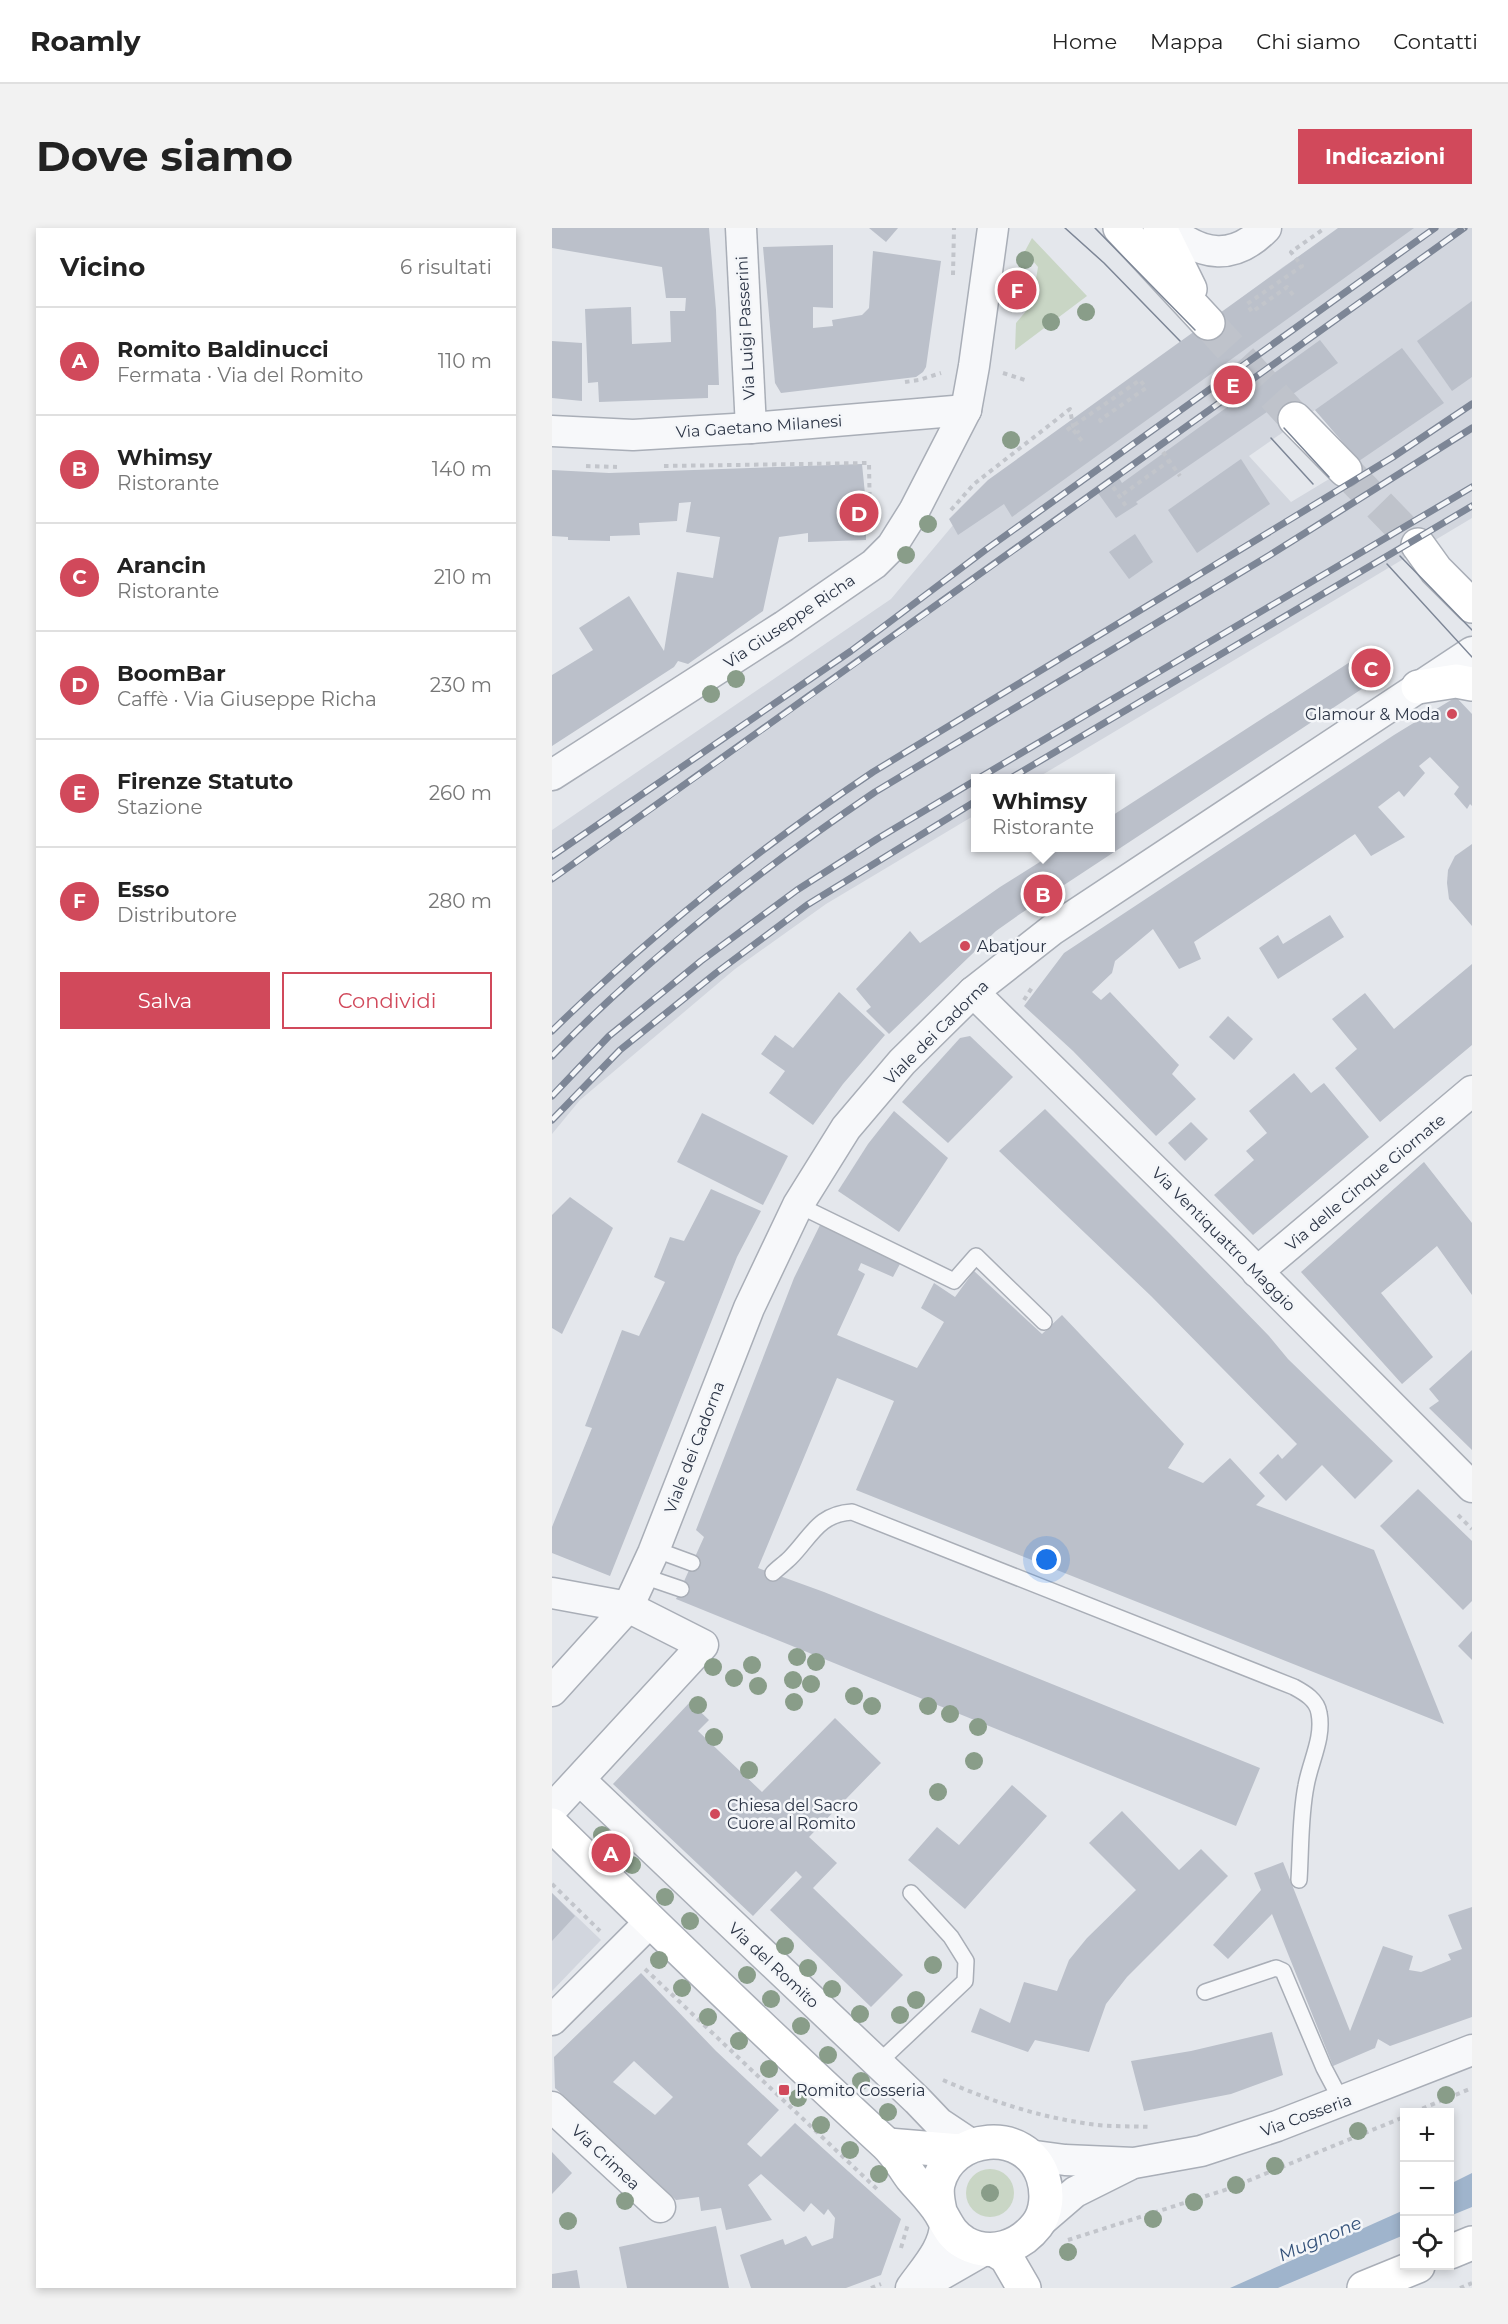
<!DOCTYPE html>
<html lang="it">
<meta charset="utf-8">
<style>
:root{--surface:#fff;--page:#f2f2f2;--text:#222;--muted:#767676;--line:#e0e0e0;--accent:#d1495b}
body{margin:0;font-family:Montserrat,sans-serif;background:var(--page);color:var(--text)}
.controls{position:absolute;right:18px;bottom:18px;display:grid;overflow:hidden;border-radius:0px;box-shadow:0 3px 9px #0003}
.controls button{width:54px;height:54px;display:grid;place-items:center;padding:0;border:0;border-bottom:2px solid var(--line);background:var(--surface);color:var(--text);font:30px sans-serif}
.you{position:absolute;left:495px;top:1332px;width:21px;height:21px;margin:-15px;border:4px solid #fff;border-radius:50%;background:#1a73e8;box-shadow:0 0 0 9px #1a73e833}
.badge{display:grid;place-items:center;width:39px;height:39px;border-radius:50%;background:var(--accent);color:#fff;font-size:20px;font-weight:700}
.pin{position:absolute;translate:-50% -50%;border:3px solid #fff;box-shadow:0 2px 6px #0006}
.popup{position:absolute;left:419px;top:546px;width:144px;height:78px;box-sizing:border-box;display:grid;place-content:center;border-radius:0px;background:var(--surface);filter:drop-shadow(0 2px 4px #0005);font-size:20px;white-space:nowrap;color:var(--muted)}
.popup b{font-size:22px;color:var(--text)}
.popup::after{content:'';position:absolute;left:50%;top:100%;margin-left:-12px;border:12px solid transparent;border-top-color:var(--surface)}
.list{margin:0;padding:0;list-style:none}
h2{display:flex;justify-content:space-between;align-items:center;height:78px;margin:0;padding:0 24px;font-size:26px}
h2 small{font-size:20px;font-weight:400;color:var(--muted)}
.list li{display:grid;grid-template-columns:39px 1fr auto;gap:18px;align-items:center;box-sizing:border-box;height:108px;padding:0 24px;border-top:2px solid var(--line)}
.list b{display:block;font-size:22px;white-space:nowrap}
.list p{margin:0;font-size:20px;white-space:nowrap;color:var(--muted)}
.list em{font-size:20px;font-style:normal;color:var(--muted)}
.actions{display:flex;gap:12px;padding:18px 24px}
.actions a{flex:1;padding:14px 0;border:2px solid var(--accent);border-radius:0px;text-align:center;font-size:21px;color:var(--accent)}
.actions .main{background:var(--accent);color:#fff}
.icon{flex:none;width:33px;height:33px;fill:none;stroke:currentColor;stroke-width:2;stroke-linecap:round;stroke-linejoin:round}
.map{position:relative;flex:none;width:920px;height:2060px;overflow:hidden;border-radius:0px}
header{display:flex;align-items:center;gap:36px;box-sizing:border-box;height:84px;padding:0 30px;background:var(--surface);border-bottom:2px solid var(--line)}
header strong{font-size:28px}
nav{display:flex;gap:33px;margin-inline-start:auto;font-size:21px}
.intro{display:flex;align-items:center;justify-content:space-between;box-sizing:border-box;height:144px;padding:0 36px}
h1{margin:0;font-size:42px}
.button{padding:15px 27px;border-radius:0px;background:var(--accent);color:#fff;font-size:21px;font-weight:700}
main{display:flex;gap:36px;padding:0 36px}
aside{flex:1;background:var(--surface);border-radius:0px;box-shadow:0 3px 9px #0003}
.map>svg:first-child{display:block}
.built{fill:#d2d6de;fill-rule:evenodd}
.green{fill:#c9d6c5}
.water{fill:#9fb4cc}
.building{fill:#bbc0ca;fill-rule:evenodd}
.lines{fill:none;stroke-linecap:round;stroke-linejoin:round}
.secondary-tunnel{stroke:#bfc3cb;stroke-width:33;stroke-dasharray:33 16;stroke-linecap:butt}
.lane-casing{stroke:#a9aeb7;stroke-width:18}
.street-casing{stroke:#a9aeb7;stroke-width:33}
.secondary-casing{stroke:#a9aeb7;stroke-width:36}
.path{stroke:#c2c5cb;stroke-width:4;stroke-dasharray:4.5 4.5;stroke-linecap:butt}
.lane{stroke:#f7f8fa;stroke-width:15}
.street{stroke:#f7f8fa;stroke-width:30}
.secondary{stroke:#fff;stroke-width:33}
.tram{stroke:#7d8696;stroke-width:1.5}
.rail-casing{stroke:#7d8696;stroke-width:7}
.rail{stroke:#f4f6f9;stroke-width:4.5;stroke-dasharray:14;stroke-linecap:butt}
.path-bridge{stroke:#c2c5cb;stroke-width:4;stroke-dasharray:4.5 4.5;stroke-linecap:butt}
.tree{fill:#899d89}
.poi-dot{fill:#d1495b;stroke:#f4f6f9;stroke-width:2}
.labels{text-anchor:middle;stroke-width:5;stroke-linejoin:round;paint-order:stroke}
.street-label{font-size:16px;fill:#2b3445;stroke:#f4f6f9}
.poi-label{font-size:16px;fill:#2b3445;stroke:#f4f6f9;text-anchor:start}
.water-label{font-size:18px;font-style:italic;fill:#34527a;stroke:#f4f6f9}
</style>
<header>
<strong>Roamly</strong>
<nav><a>Home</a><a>Mappa</a><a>Chi siamo</a><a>Contatti</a></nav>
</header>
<div class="intro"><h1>Dove siamo</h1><a class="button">Indicazioni</a></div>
<main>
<aside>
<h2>Vicino<small>6 risultati</small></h2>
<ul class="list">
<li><span class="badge">A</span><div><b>Romito Baldinucci</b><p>Fermata · Via del Romito</p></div><em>110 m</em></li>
<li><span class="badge">B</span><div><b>Whimsy</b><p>Ristorante</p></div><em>140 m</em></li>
<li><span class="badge">C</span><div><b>Arancin</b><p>Ristorante</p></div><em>210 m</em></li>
<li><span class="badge">D</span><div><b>BoomBar</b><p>Caffè · Via Giuseppe Richa</p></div><em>230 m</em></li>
<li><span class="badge">E</span><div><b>Firenze Statuto</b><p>Stazione</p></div><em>260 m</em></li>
<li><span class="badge">F</span><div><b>Esso</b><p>Distributore</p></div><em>280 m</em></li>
</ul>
<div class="actions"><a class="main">Salva</a><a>Condividi</a></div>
</aside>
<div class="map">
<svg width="920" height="2060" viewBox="0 0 920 2060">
<rect width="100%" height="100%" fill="#e4e7ec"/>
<g class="built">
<path d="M789,0h131v290l-435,260h-61l-1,37 -149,89 -91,65 -155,131 -28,34v-304l339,-231 89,-106 303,-226zM763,182l44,51 -68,41 -42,-46z"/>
<polygon points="0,1665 49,1712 0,1763"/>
</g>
<g class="green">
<polygon points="480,10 535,68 463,122 464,95 480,76 486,39 473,23"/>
<circle cx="438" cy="1965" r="24"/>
</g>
<g class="water">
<polygon points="920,1945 920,1979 898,1988 898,1956"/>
<polygon points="852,1982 852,2007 726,2060 678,2060"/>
</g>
<g class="building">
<polygon points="0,0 157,0 164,82 167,157 156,157 156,170 47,174 46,154 36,155 33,81 79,79 80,116 119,114 118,83 133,83 134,70 114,70 110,39 0,20"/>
<polygon points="317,0 346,0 334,14"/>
<polygon points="786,0 862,0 460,289 452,276 406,307 397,291 436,252"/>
<polygon points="281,17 281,80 261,79 261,100 281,98 280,92 310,87 317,80 321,23 389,33 374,139 371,144 364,149 229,165 223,155 211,19"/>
<polygon points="920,73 920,149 900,163 865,113"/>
<polygon points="768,112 786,135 584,274 586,276 564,290 546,265 567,250 570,255"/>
<polygon points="0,113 30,115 30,173 0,170"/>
<polygon points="850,120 892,175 807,233 763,182"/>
<polygon points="689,231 718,276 645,325 616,282"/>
<polygon points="310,236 314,276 314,312 256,314 256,305 227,309 211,383 136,436 126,433 122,439 0,518 0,447 41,422 27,400 77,368 112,423 125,344 161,350 168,309 134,304 139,274 127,275 125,293 87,295 88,307 58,308 58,313 16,312 16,309 0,308 0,242 57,245"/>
<polygon points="583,306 601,334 577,351 557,324"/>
<polygon points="815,423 831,447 468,686 444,703 337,806 314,783 319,779 304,761 358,703 368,715 448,659 510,620 558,620 558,589"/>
<polygon points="904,469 920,486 920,578 918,576 915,581 902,566 907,559 878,529 867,538 873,545 852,569 847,563 826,579 853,609 819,628 803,606 642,714 649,731 627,741 601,701 563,733 560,745 540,764 549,772 558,764 627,837 620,846 644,871 604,908 521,823 472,778 512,725 842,507"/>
<polygon points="920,616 920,698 897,671 895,655 896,642 903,628"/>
<polygon points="778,687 792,709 726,751 707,720 726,707 731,716"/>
<polygon points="920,736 920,817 828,894 783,840 805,821 780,791 813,765 842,801"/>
<polygon points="287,764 333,807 291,856 261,897 217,865 233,843 209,826 223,807 241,820"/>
<polygon points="676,788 701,811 682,832 657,809"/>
<polygon points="418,808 461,849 396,915 350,874 408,810"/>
<polygon points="742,845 759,865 772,855 817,909 701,1007 662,967 702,932 694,923 715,905 697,883"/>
<polygon points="493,881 618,1006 717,1108 736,1131 841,1233 803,1271 770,1237 734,1273 707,1245 726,1226 730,1231 745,1216 599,1068 447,923"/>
<polygon points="342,883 396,930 347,1004 286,963 316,916"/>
<polygon points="150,885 236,928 211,977 125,934"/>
<polygon points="639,894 656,911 633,933 616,915"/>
<polygon points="872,934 920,995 920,1067 885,1018 829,1065 881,1129 850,1156 749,1044"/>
<polygon points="159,961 209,983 185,1029 58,1348 0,1325 0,1299 40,1200 33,1198 70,1102 87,1108 113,1054 102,1049 118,1009 132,1013"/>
<polygon points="18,969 61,1000 10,1106 0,1100 0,987"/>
<polygon points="270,993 349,1034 341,1049 309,1035 306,1042 313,1046 285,1107 365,1140 392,1094 369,1080 382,1055 403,1069 422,1043 490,1106 510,1087 632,1216 616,1240 651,1255 678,1230 713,1268 704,1277 822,1322 892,1496 304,1262 342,1173 285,1150 206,1340 272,1364 708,1540 684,1598 124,1371 152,1309 144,1302 242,1050"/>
<polygon points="920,1122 920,1222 877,1180 887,1173 877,1161"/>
<polygon points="866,1261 920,1313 920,1373 911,1382 828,1298"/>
<polygon points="920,1403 920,1432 906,1418"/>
<polygon points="138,1474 157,1492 146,1503 210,1564 283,1490 329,1535 257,1609 285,1635 261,1660 351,1747 319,1779 218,1682 250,1649 244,1643 201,1688 61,1556"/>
<polygon points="460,1557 495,1588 413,1681 356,1632 385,1599 407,1617"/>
<polygon points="570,1583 627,1642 649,1621 676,1648 575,1749 554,1776 537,1824 483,1812 476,1824 419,1804 428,1780 458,1795 472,1754 505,1763 517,1732 535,1710 584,1662 537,1615"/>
<polygon points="731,1634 798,1803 831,1718 861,1728 857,1742 869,1744 899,1732 896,1726 910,1721 896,1687 920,1679 920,1789 838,1818 826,1811 823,1820 781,1838 720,1686 676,1731 661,1717 709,1662 702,1645"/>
<polygon points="0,1665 23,1688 0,1713"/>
<path d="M89,1745l75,78 63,59 -32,34 14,13 34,-34 106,96 -20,56 -35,13h-95l-11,-33 43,-16 2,6 21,-9 6,10 21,-8 2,-20 -7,-9 -4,6 -13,-12 -7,9 -43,-38 -13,11 24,35 -46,10 -5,-22 -20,3 -2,-14 -23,3 -121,-112 -1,-31zM82,1833l39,36 -18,18 -42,-33z"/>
<polygon points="720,1804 731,1847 679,1866 592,1883 579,1833 639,1823"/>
<polygon points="0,1924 20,1945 0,1966"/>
<polygon points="164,1998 177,2060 75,2060 67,2019"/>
<polygon points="25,2042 28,2060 0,2060 0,2046"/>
</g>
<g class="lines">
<g class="secondary-tunnel">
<polyline points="656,95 743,191"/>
<polyline points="793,242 866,317"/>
</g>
<g class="lane-casing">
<g id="lane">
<polyline points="246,977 402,1053 424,1028 492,1094"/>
<polyline points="102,1321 140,1335"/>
<path d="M221,1345c5,-5 12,-10 17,-15 21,-21 28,-44 62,-46l442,175c11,6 23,13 25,26 5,25 -9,49 -13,73 -6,30 -5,63 -7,94"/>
<polyline points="91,1348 129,1361"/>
<polyline points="653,1764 724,1740 731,1743 772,1840 790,1874"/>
<polyline points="326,1835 413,1753 414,1733 399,1709 359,1665"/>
</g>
</g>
<g class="street-casing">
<g id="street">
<polyline points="189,0 199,200"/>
<path d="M616,0c34,29 66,33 98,0"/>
<polyline points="0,203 81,207 199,200 414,182"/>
<polyline points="0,547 232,398 322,336 340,318 362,283 414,182 422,138 441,0"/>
<polyline points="421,764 685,1023 920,1259"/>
<polyline points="705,1044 920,863"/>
<polyline points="0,1365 76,1379 151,1417 0,1581"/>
<polyline points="0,1463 76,1379 101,1325 197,1080 246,977 294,900 350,834 421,764 500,702 920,424"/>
<polyline points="28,1552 365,1872 387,1895 420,1917"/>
<polyline points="0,1792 99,1693"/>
<polyline points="0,1879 108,1979"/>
<polyline points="476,1927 513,1932 582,1935 649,1923 725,1898 920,1822"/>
<polyline points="487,1995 523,1964 577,1937"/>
<path d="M359,2060c14,-20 34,-40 34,-65"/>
<polyline points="366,2060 434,2021"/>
</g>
</g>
<g class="secondary-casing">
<g id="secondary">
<polyline points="568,0 656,95"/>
<polyline points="608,0 638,61"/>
<polyline points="743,191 793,242"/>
<polyline points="866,317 884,342 920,378"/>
<polyline points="866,459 904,453 920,456"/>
<path d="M0,1597c110,108 221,215 334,319 10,9 17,22 25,33 9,11 21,22 29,35 7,12 11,23 25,31 26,14 55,4 72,-18 10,-13 11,-32 6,-48 -17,-51 -93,-44 -105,7 -2,9 0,18 2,27"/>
<polyline points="336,1917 408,1923"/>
<polyline points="443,2022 454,2029 472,2060"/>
<polyline points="898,2024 920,2015"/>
<polyline points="812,2060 866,2038"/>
</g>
</g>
<g class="path">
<polyline points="401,47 402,0"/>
<polyline points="741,67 735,59 700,84 695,76 750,38 739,24 773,0"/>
<polyline points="451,145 473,152"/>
<polyline points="353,154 367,152 389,145"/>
<polyline points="515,202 588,152 594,160 548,192 552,198"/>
<polyline points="611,224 628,248"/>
<polyline points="34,238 65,239"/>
<polyline points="112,238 317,235 318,294"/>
<polyline points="561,259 576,281"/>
<polyline points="571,266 617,233"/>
<polyline points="399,282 422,256 518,181 521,198 527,205"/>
<polyline points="472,772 481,758"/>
<polyline points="906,1287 920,1301"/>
<polyline points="0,1656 48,1703"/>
<polyline points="93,1741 327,1963"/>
<path d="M391,1852c47,21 96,37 147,44 20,3 41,2 61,3"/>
<polyline points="862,1884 920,1860"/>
<polyline points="516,2012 676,1961 852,1889"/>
<polyline points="349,2020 356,1996"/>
<polyline points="319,2060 329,2056"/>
<polyline points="908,2060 920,2055"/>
</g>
<use href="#lane" class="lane"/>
<use href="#street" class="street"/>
<use href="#secondary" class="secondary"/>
<g class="tram">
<polyline points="513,0 552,35 628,113"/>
<polyline points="543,0 643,102"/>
<polyline points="732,200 777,249"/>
<polyline points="719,210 761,256"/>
<polyline points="848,328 920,402"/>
<polyline points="835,336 920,429"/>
</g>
<g class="rail-casing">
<g id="rail">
<polyline points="427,550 920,259"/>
<polyline points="459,550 920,278"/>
<polyline points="0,628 299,423 436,320 883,0"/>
<path d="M0,651c305,-216 608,-434 912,-651"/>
<path d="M0,803c99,-97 206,-182 321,-259l520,-315 79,-53"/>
<path d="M0,828c97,-100 208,-186 323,-264l395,-237 202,-127"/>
<polyline points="0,868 57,808 149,733 245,662 325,611 424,552"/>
<polyline points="0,892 68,822 164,745 255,677 424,573"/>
</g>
</g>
<use href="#rail" class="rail"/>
<polyline class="path-bridge" points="515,202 519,199 530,213"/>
</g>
<g class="tree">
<circle cx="473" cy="32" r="9"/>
<circle cx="534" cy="84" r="9"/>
<circle cx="499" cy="94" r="9"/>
<circle cx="459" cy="212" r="9"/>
<circle cx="376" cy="296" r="9"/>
<circle cx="354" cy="327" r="9"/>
<circle cx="184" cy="451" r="9"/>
<circle cx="159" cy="466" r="9"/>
<circle cx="245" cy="1429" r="9"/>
<circle cx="264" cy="1434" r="9"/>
<circle cx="200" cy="1437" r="9"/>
<circle cx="161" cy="1439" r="9"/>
<circle cx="182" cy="1450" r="9"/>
<circle cx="241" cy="1452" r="9"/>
<circle cx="259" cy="1456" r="9"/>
<circle cx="206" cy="1458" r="9"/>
<circle cx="302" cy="1468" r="9"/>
<circle cx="242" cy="1474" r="9"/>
<circle cx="146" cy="1477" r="9"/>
<circle cx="320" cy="1478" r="9"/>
<circle cx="376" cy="1478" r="9"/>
<circle cx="398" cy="1486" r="9"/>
<circle cx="426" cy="1499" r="9"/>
<circle cx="162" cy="1509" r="9"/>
<circle cx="422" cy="1533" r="9"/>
<circle cx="197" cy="1542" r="9"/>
<circle cx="386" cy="1564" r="9"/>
<circle cx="50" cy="1607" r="9"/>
<circle cx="80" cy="1637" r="9"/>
<circle cx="113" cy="1669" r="9"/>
<circle cx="138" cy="1693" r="9"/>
<circle cx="233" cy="1718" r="9"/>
<circle cx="107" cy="1732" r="9"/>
<circle cx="381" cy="1737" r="9"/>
<circle cx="256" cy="1740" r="9"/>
<circle cx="195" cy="1747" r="9"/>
<circle cx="130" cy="1760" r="9"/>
<circle cx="280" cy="1761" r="9"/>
<circle cx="219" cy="1771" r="9"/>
<circle cx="364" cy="1772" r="9"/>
<circle cx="308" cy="1786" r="9"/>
<circle cx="348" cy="1787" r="9"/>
<circle cx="156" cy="1789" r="9"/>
<circle cx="249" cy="1798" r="9"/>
<circle cx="187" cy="1813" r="9"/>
<circle cx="276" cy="1827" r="9"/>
<circle cx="217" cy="1841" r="9"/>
<circle cx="309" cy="1853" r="9"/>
<circle cx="894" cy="1867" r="9"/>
<circle cx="246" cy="1870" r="9"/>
<circle cx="336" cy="1884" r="9"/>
<circle cx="269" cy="1897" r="9"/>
<circle cx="806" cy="1903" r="9"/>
<circle cx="298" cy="1922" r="9"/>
<circle cx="723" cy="1938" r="9"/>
<circle cx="327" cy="1946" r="9"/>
<circle cx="684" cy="1957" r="9"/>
<circle cx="438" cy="1965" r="9"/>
<circle cx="73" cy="1973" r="9"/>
<circle cx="642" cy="1974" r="9"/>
<circle cx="601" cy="1991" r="9"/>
<circle cx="16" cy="1993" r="9"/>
<circle cx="516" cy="2024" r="9"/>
</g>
<g class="poi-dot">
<circle cx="900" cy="486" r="6"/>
<circle cx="413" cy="718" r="6"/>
<circle cx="163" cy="1586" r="6"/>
<rect x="226" y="1856" width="12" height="12" rx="3"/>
</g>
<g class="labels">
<g class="street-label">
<text transform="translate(193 100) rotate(-93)" y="6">Via Luigi Passerini</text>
<text transform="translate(207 198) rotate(-4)" y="6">Via Gaetano Milanesi</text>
<text transform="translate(237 393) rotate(-34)" y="6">Via Giuseppe Richa</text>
<text transform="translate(384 804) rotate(-45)" y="6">Viale dei Cadorna</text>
<text transform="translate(813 954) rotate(-40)" y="6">Via delle Cinque Giornate</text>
<text transform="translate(672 1011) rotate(45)" y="6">Via Ventiquattro Maggio</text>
<text transform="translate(142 1219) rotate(-69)" y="6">Viale dei Cadorna</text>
<text transform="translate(222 1737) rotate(43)" y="6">Via del Romito</text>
<text transform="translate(754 1887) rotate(-20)" y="6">Via Cosseria</text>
<text transform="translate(54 1929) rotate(43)" y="6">Via Crimea</text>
</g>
<g class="poi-label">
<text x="888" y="492" text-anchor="end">Glamour &amp; Moda</text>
<text x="425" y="724">Abatjour</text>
<text x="175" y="1583">Chiesa del Sacro<tspan x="175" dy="18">Cuore al Romito</tspan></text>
<text x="244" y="1868">Romito Cosseria</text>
</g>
<g class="water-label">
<text transform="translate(768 2011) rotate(-23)" y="6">Mugnone</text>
</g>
</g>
</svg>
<div class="controls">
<button>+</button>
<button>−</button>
<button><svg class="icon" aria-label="locate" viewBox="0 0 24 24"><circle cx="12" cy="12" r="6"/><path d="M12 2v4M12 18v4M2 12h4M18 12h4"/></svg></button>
</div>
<div class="you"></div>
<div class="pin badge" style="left:59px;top:1625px">A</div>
<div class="pin badge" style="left:491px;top:666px">B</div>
<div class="popup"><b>Whimsy</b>Ristorante</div>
<div class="pin badge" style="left:819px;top:440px">C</div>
<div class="pin badge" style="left:307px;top:285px">D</div>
<div class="pin badge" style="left:681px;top:157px">E</div>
<div class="pin badge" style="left:465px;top:62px">F</div>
</div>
</main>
